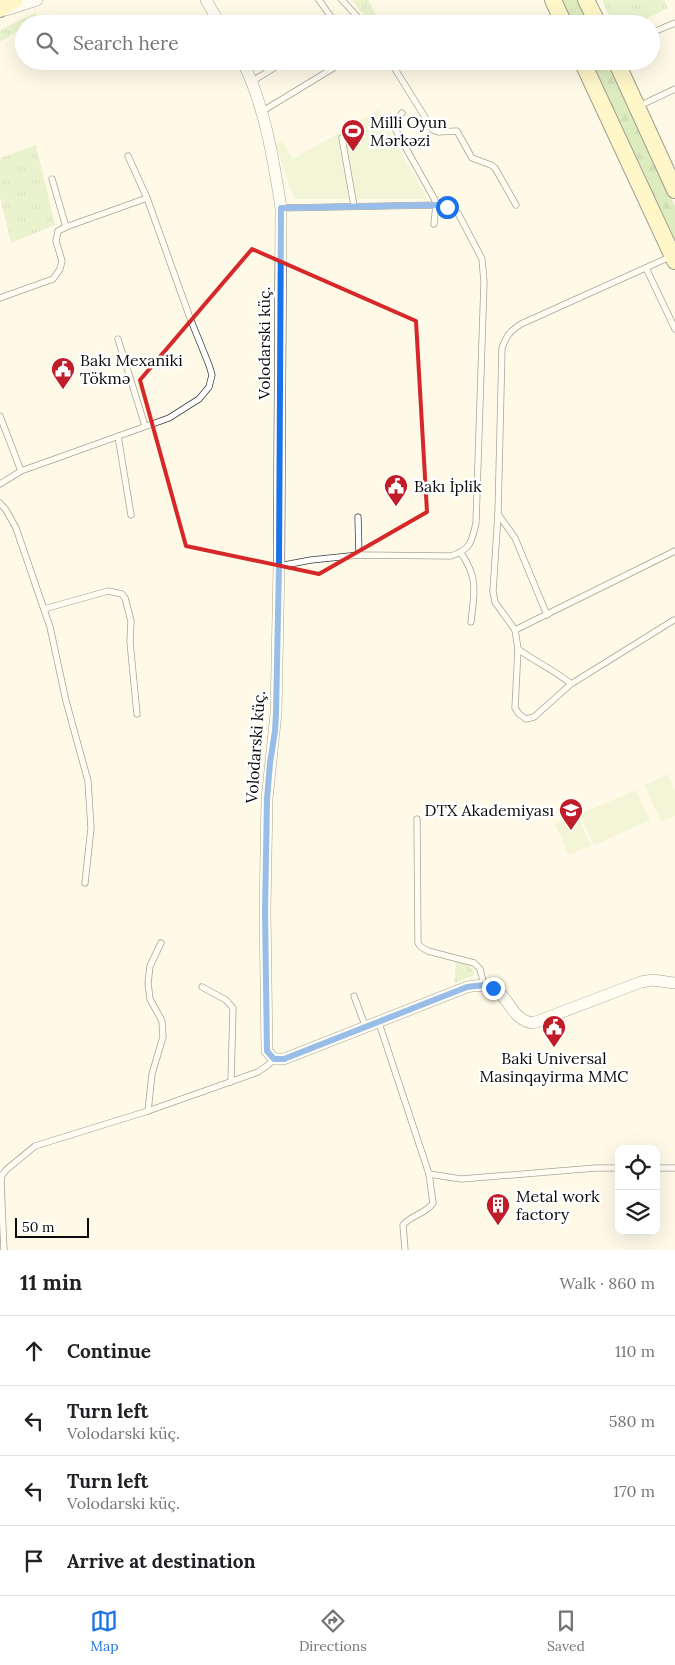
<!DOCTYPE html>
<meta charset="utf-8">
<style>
:root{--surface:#fff;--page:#f2f2f2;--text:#202124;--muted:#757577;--line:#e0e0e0;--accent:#1a73e8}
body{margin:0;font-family:Lora,serif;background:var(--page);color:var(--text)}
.controls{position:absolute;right:15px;bottom:15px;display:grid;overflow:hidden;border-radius:10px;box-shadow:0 5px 20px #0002}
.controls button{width:45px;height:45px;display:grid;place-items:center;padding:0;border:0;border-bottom:1px solid var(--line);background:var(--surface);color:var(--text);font:25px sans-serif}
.scale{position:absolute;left:15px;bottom:12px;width:74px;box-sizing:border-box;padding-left:5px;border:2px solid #0a0a0a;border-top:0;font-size:14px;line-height:18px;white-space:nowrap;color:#0a0a0a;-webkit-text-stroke:4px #fff;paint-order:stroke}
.stop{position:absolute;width:15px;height:15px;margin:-11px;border:4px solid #1a73e8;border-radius:50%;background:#fff}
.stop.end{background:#1a73e8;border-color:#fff;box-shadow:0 1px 5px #0008}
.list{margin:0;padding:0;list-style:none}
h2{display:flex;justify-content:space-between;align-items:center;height:65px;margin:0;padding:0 20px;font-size:21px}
h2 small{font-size:16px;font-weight:400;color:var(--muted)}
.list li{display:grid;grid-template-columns:32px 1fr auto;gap:15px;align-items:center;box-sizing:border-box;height:70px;padding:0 20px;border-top:1px solid var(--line)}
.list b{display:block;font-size:19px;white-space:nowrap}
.list p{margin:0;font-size:16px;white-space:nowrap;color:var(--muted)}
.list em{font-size:16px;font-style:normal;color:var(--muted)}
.icon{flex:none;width:28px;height:28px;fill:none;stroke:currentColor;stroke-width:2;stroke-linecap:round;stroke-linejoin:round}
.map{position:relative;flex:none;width:675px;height:1250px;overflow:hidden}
.search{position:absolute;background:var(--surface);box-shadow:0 5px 20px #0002;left:15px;right:15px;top:15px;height:55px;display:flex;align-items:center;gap:12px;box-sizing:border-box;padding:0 18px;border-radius:28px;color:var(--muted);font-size:19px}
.sheet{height:345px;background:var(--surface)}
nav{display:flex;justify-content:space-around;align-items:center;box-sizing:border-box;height:70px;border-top:1px solid var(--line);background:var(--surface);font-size:14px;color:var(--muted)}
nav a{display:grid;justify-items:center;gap:2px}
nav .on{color:var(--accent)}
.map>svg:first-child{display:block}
.grass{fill:url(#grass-tufts)}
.forest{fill:url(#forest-firs)}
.pitch{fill:#e2f1c3}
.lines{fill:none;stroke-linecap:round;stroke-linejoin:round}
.lane-casing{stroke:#3d3d3d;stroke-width:7}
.street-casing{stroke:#3d3d3d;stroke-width:12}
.secondary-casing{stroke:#2c2c2c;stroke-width:18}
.lane{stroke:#fff;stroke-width:5.5}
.street{stroke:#fff;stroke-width:11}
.secondary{stroke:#fff3a3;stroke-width:16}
.route{stroke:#1a73e8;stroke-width:6}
.marked{fill:none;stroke:#d62828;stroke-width:4;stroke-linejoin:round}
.labels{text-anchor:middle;stroke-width:5;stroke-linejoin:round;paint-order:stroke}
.poi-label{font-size:16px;fill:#0a0a0a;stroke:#fff;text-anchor:start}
.street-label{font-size:16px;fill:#0a0a0a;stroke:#fff}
</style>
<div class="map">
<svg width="675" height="1250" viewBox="0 0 675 1250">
<defs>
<pattern id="grass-tufts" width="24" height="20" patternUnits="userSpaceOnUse" patternTransform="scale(1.25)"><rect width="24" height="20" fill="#d0eab0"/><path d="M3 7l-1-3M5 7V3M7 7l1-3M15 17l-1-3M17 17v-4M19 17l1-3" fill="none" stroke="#b1c796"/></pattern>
<pattern id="forest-firs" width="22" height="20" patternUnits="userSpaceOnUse" patternTransform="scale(1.25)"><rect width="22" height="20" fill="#b4dc8f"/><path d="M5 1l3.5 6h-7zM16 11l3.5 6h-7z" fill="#99bb7a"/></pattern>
</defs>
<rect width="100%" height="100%" fill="#fffae8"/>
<g class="grass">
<polygon points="351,0 368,0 378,19 372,24"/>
<polygon points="602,0 664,0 668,8 635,24 613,24"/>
<polygon points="35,13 38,17 28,24 24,24 24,27 0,42 0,30"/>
<polygon points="36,145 55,225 11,243 0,196 0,158"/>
<polygon points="456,962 466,964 474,971 473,976 454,983"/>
</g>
<g class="forest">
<polygon points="559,0 577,0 588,24 570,24"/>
<polygon points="588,61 606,61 675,206 675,247"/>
</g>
<g class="pitch">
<polygon points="378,110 427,199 294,199 276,145 282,140 293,159"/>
<polygon points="668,774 675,791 675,816 661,822 644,785"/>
<polygon points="636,790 650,820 594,845 580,814"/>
<polygon points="577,814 591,846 569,855 555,824"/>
</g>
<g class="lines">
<g class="lane-casing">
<g id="lane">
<polyline points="319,0 336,24"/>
<polyline points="342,0 364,24"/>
<polyline points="651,33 675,23"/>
<polyline points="390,61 433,130 438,132 457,131 472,158 491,165 495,168 516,205"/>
<polyline points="251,82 285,61"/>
<polyline points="639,106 675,89"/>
<polyline points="261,112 345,61"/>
<polyline points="402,113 395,121 394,127 435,200 436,205 434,224"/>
<polyline points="342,138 354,206"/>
<polyline points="52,179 66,227"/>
<path d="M672,256l-151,68c-12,8 -14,11 -19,24l-4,166 -5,77 2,11 20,28 3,19 -3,59 4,6 7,5 8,-2 37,-33 103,-64"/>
<polyline points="646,268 675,329"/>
<polyline points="0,298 53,279 60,269 62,261 56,241 58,231 66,227 147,198"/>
<polyline points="118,339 145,426"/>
<polyline points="0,416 21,471"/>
<polyline points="118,436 131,515"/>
<polyline points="0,484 21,471 169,418 199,399 209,387 212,375 209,365 190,318 147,198 128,156"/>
<polyline points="0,503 6,510 16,528 50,627 66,701 88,781 91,828 85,883"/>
<polyline points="498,514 515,538 547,615"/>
<polyline points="358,517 359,555"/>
<path d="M461,553c18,26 13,40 10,69"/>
<path d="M279,566l32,-6 48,-5 92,1c19,-6 21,-14 25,-33l8,-241 -2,-23 -24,-46 -11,-6 -11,-2 -155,3"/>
<polyline points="44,609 108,591 122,594 125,598 131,621 130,642 137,714"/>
<polyline points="515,630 675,551"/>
<path d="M518,649c17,13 37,21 53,35"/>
<polyline points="417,819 418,943 421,947 428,951 474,963 480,969 484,985"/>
<polyline points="202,987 226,1000 233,1008 231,1082"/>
<polyline points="354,996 366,1028"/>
<path d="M379,1023l50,151 4,29c-7,11 -22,12 -30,22l2,25"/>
<polyline points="148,1111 152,1074 163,1037 162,1021 150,999 148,983 150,966 161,943"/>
<polyline points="656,1168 675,1168"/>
<polyline points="429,1174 461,1179 596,1168 619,1168"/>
<polyline points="4,1250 1,1183 2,1175 7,1169 35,1146 148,1111 258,1072 268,1065 274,1059"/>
</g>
</g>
<g class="street-casing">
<g id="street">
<polyline points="206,0 220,24"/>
<polyline points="6,10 37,0"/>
<path d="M242,61c22,41 32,101 39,147l-2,358 -3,147 -9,86 -2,112 2,140 7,8h10l183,-72c45,-10 36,32 66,36l108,-41 11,-2 23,3"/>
</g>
</g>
<g class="secondary-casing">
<g id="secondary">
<polyline points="553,0 564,24"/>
<polyline points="586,0 598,24"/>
<polyline points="0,9 15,0"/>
<polyline points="582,61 675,261"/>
<polyline points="616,61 675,190"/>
</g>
</g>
<use href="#lane" class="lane"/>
<use href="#street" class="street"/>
<use href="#secondary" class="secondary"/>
</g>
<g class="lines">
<polyline class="route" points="447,207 436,205 281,208 279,566 276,713 275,731 270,763 267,799 265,911 267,1051 274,1059 284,1059 467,987 484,985 493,988"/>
</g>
<path d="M0 0H675V1250H0ZM252,249l164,72 11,191 -108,62 -133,-28 -46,-166z" fill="#fffae8" fill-opacity=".55" fill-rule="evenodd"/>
<path class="marked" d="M252,249l164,72 11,191 -108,62 -133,-28 -46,-166z"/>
<defs>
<g id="stadium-pin" transform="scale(1.25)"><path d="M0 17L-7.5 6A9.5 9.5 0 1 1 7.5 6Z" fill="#c01d29" stroke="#fff"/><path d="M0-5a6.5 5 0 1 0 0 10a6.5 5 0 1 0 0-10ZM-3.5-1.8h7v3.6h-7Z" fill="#fff"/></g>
<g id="civic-pin" transform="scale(1.25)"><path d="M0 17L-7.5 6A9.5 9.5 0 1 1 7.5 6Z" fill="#c01d29" stroke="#fff"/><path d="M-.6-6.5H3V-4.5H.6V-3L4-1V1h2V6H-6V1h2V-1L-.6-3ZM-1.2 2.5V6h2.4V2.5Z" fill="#fff"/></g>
<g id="university-pin" transform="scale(1.25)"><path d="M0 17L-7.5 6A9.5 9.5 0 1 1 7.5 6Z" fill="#c01d29" stroke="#fff"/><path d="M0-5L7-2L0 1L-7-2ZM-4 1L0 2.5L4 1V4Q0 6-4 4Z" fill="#fff"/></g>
<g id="building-pin" transform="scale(1.25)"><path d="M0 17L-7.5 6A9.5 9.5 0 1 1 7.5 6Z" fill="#c01d29" stroke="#fff"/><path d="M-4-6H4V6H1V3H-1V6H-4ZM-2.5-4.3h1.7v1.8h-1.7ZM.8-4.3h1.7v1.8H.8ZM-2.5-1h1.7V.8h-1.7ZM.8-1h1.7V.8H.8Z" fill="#fff"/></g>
</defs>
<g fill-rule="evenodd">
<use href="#stadium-pin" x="353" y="131"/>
<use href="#civic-pin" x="63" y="369"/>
<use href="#civic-pin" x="396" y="486"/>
<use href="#university-pin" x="571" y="810"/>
<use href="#civic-pin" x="554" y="1027"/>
<use href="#building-pin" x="498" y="1205"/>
</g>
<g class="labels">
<g class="poi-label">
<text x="370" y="128">Milli Oyun<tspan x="370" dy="18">Mərkəzi</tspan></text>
<text x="80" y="366">Bakı Mexaniki<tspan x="80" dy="18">Tökmə</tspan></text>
<text x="414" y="492">Bakı İplik</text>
<text x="554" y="816" text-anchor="end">DTX Akademiyası</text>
<text x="554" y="1064" text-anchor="middle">Baki Universal<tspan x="554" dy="18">Masinqayirma MMC</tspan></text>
<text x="516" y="1202">Metal work<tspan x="516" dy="18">factory</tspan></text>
</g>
<g class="street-label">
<text transform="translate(264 343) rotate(-90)" y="6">Volodarski küç.</text>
<text transform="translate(255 747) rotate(-86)" y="6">Volodarski küç.</text>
</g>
</g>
</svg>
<div class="controls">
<button><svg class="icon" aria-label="locate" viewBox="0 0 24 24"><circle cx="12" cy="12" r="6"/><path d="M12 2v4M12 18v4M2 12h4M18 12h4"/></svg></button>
<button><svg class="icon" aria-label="layers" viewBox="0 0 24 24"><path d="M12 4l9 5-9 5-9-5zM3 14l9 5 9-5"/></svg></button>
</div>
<div class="scale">50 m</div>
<div class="stop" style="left:447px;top:207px"></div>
<div class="stop end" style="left:493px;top:988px"></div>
<div class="search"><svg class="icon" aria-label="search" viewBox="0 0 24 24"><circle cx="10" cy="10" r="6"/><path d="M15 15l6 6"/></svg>Search here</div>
</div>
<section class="sheet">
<h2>11 min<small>Walk · 860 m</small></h2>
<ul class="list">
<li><svg class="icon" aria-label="ahead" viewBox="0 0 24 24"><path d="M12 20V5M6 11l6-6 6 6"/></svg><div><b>Continue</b></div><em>110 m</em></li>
<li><svg class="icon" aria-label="left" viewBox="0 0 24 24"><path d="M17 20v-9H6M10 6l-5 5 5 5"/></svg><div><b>Turn left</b><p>Volodarski küç.</p></div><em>580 m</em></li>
<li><svg class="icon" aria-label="left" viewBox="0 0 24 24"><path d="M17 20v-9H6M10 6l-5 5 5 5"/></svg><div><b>Turn left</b><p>Volodarski küç.</p></div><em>170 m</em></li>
<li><svg class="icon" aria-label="arrive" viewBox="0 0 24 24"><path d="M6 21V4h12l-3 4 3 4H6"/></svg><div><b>Arrive at destination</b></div></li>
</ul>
</section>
<nav>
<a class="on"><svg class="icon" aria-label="map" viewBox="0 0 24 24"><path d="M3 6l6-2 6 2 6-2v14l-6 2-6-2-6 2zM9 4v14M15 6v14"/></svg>Map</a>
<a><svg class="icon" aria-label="directions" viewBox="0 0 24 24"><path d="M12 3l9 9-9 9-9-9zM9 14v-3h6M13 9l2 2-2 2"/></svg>Directions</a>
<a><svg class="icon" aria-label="saved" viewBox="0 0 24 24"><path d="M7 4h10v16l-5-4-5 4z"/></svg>Saved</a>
</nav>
